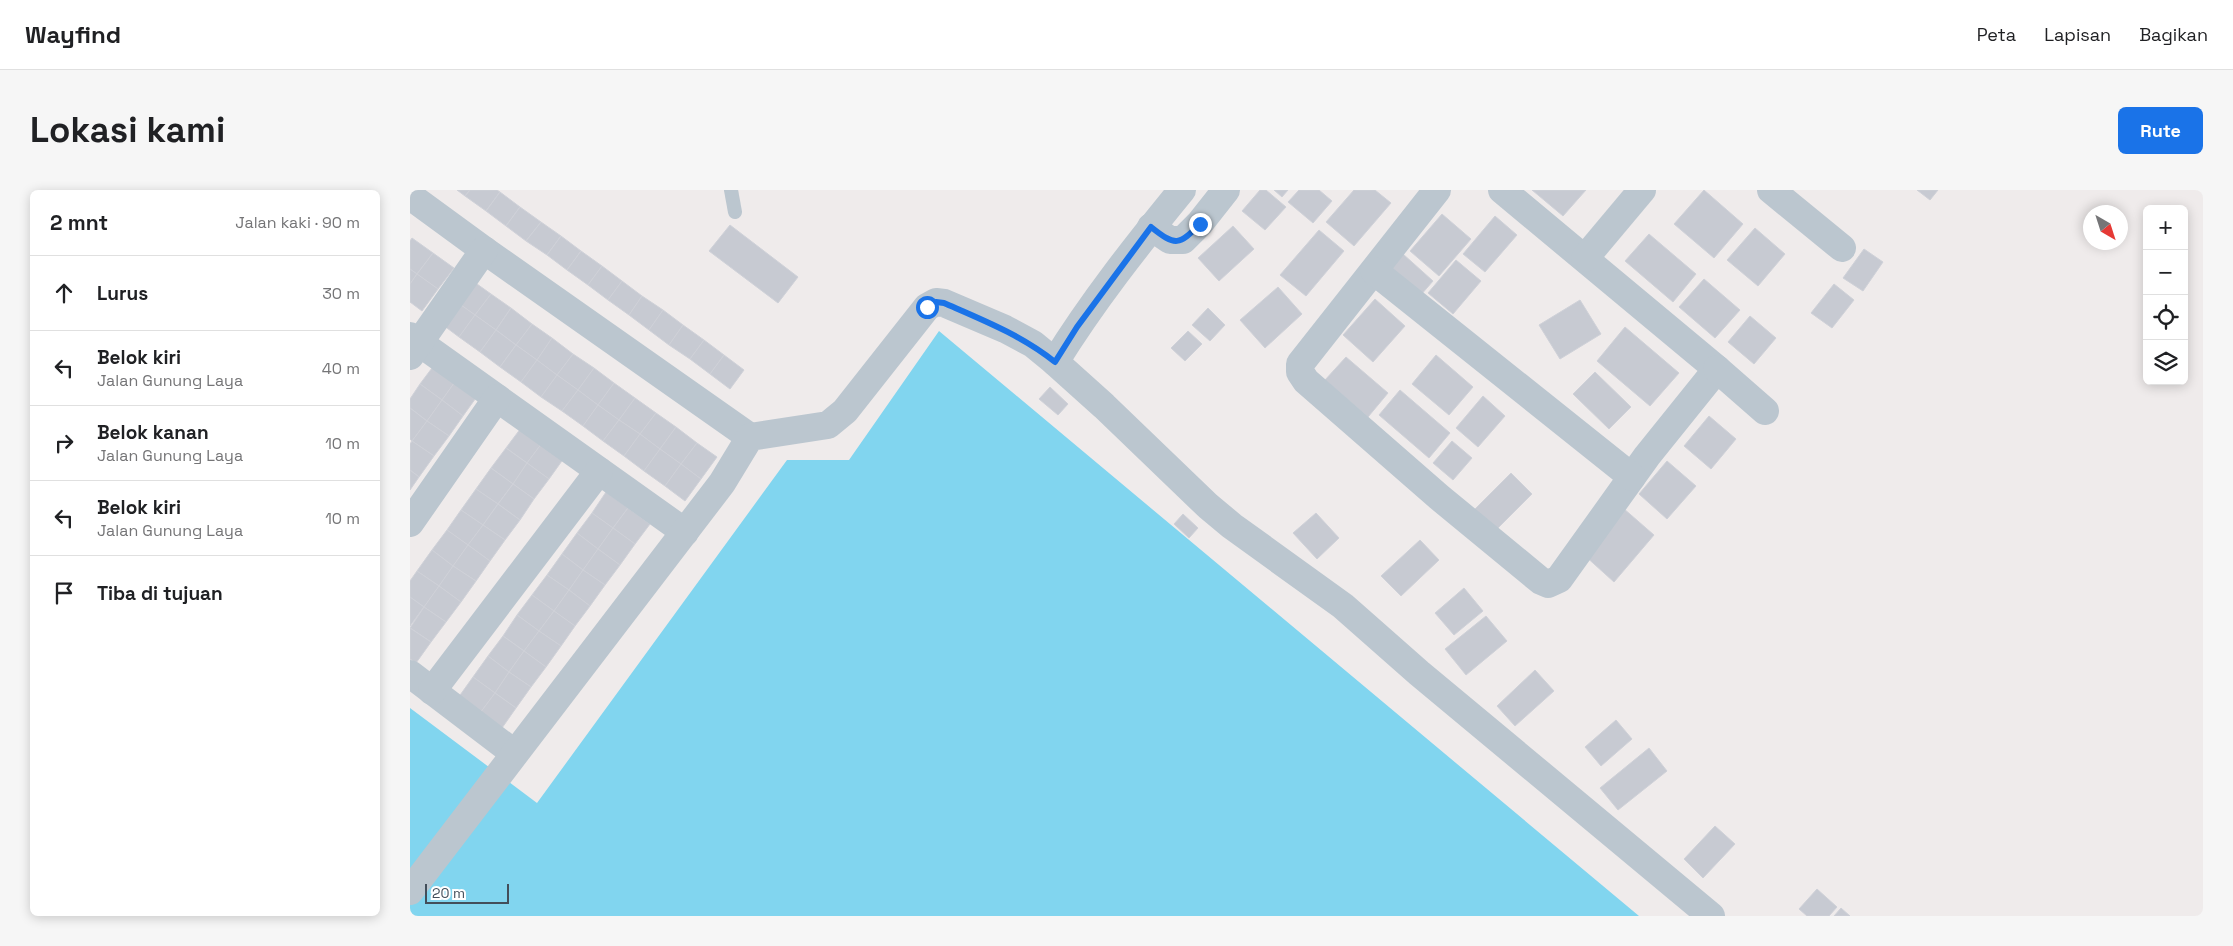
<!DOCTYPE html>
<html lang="id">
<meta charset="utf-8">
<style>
:root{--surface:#fff;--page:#f6f6f6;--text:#202124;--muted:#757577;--line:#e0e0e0;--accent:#1a73e8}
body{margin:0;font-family:"Space Grotesk",sans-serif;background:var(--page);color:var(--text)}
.controls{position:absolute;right:15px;top:15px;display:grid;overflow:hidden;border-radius:8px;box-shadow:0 2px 12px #0003}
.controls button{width:45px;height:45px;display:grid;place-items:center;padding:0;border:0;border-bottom:1px solid var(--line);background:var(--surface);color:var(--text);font:25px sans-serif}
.compass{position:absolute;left:1673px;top:15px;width:45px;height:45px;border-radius:50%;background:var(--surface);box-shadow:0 2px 12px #0003;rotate:141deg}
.scale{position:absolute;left:15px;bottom:12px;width:84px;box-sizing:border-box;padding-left:5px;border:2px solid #434e5a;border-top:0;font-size:14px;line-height:18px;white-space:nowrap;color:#434e5a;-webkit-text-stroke:4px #fff;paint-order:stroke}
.stop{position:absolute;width:15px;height:15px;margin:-11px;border:4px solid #1a73e8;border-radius:50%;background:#fff}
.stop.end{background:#1a73e8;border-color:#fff;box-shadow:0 1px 5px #0008}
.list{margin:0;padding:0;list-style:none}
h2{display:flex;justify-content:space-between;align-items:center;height:65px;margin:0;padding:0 20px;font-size:21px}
h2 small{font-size:16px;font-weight:400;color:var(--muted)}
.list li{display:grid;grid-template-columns:32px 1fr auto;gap:15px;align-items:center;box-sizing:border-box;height:75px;padding:0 20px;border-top:1px solid var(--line)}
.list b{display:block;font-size:19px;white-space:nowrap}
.list p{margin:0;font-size:16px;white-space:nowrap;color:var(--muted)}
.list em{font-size:16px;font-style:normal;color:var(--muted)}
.icon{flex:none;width:28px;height:28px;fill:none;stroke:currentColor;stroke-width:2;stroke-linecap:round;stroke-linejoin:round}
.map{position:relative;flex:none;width:1793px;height:726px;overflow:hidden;border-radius:8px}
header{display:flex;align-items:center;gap:30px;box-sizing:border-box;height:70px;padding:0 25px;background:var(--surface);border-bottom:1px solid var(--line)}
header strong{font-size:24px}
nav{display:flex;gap:28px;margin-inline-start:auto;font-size:18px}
.intro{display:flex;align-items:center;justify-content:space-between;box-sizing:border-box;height:120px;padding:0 30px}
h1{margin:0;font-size:35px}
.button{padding:12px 22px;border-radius:8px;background:var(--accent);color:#fff;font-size:18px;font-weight:700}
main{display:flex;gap:30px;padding:0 30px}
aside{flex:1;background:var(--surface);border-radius:8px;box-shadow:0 2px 12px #0003}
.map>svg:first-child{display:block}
.water{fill:#81d5ef}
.building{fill:#c7cad2;stroke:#cfd1d8}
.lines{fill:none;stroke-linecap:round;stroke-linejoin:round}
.service{stroke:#bbc6cf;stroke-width:14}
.minor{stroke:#bbc6cf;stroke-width:28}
.route{stroke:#1a73e8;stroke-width:6}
</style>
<header>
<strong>Wayfind</strong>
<nav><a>Peta</a><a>Lapisan</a><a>Bagikan</a></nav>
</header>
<div class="intro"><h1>Lokasi kami</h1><a class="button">Rute</a></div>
<main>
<aside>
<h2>2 mnt<small>Jalan kaki · 90 m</small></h2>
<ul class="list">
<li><svg class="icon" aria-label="ahead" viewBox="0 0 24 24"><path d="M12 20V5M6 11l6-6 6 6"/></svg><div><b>Lurus</b></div><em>30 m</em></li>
<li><svg class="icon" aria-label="left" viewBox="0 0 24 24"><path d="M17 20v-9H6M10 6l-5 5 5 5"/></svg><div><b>Belok kiri</b><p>Jalan Gunung Laya</p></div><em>40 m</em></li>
<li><svg class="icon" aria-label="right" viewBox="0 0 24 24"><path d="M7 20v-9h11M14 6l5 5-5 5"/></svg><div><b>Belok kanan</b><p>Jalan Gunung Laya</p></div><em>10 m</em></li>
<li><svg class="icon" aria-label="left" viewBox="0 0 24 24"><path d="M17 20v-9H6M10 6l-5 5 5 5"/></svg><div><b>Belok kiri</b><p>Jalan Gunung Laya</p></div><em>10 m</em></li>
<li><svg class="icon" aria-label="arrive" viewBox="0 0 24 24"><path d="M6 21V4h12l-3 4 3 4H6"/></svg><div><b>Tiba di tujuan</b></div></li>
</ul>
</aside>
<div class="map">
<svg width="1793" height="726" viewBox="0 0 1793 726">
<rect width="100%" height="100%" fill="#efebeb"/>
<polygon class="water" points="529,141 1229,726 0,726 0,518 127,613 377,270 439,270"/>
<g class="building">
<polygon points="47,0 60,0 55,6"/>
<polygon points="60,0 87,0 90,2 76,21 55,6"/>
<polygon points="850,0 856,0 876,17 855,40 832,21"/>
<polygon points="864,0 878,0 872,7"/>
<polygon points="889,0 909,0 922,11 903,33 878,12"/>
<polygon points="944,0 965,0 981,13 944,56 916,32"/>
<polygon points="1122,0 1176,0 1153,26"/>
<polygon points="1294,0 1333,34 1304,68 1264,34"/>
<polygon points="1507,0 1528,0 1520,10"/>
<polygon points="90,2 110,17 96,36 76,21"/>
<polygon points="110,17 131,32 116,51 96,36"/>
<polygon points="1032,24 1061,49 1029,86 1000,61"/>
<polygon points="1085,26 1107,45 1075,82 1053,64"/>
<polygon points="131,32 151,46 137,65 116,51"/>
<polygon points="320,35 388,87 368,113 299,61"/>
<polygon points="823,36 844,59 809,91 788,68"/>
<polygon points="1345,38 1375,64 1348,96 1317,70"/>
<polygon points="909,40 934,61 896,106 870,85"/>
<polygon points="1239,44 1286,84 1263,112 1215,71"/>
<polygon points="151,46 171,61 157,80 137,65"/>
<polygon points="2,48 23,63 7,84 0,79 0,51"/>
<polygon points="1454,59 1473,72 1453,101 1433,88"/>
<polygon points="171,61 192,76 178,95 157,80"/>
<polygon points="23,63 44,78 28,99 7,84"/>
<polygon points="993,64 1023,91 1010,106 979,80"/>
<polygon points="1046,70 1071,91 1043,124 1018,103"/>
<polygon points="192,76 212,91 198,110 178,95"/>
<polygon points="0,79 7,84 0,94"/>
<polygon points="7,84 28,99 12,121 0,112 0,94"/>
<polygon points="60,89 81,104 65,125 44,110"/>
<polygon points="1294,89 1330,120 1305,148 1269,117"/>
<polygon points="212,91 232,106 219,125 198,110"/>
<polygon points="1424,94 1444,110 1422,138 1401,123"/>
<polygon points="868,97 892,124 855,158 830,130"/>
<polygon points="81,104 101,118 86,140 65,125"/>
<polygon points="232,106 253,120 239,140 219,125"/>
<polygon points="965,109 995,136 963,172 933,145"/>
<polygon points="44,110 65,125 49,147 29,132"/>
<polygon points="1170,110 1191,144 1150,169 1129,135"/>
<polygon points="101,118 122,134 106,155 86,140"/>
<polygon points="798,118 815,135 800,151 782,135"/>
<polygon points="253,120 273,135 259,155 239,140"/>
<polygon points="65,125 86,140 70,162 49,147"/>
<polygon points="1340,126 1366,148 1344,174 1318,152"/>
<polygon points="122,134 142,148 127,170 106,155"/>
<polygon points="273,135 294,150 280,169 259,155"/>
<polygon points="1215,137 1269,183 1240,216 1187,171"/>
<polygon points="86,140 106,155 90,177 70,162"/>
<polygon points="778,141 792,154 775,171 761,158"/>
<polygon points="142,148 163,164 147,185 127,170"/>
<polygon points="294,150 314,165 300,184 280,169"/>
<polygon points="106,155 127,170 111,192 90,177"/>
<polygon points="163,164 184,178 168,200 147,185"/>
<polygon points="314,165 334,180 320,199 300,184"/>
<polygon points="1026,165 1063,197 1039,225 1002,194"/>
<polygon points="936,167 978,203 958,227 915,190"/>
<polygon points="127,170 147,185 131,207 111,192"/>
<polygon points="25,174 47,189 32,210 10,194"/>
<polygon points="184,178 204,193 188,215 168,200"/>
<polygon points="1185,182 1221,217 1199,239 1163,204"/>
<polygon points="147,185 168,200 152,221 131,207"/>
<polygon points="47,189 68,205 53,226 32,210"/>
<polygon points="204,193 225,208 209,230 188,215"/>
<polygon points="10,194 32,210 17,231 0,218 0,209"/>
<polygon points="640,197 658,214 648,225 629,209"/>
<polygon points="168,200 188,215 173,236 152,221"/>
<polygon points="990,200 1040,243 1019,268 969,225"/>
<polygon points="1073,206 1095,226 1068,257 1046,238"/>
<polygon points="225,208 246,223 230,244 209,230"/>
<polygon points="32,210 53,226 39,246 17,231"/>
<polygon points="188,215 209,230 193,251 173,236"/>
<polygon points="0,218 17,231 2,251 0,249"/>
<polygon points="246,223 266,237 250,259 230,244"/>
<polygon points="1299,226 1326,249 1301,279 1274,256"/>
<polygon points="209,230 230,244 214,266 193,251"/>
<polygon points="17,231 39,246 24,266 2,251"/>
<polygon points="266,237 287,253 271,274 250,259"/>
<polygon points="111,238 132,253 117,273 96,258"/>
<polygon points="230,244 250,259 234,281 214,266"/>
<polygon points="2,251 24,266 9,287 0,280 0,254"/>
<polygon points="1042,251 1062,268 1043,290 1023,273"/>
<polygon points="132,253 154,268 139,289 117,273"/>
<polygon points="287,253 307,267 291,289 271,274"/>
<polygon points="96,258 117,273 103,294 81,278"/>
<polygon points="250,259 271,274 255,296 234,281"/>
<polygon points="1257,271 1286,296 1257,329 1229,304"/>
<polygon points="117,273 139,289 124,309 103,294"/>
<polygon points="271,274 291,289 275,311 255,296"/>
<polygon points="81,278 103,294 88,314 66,299"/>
<polygon points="0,280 9,287 0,300"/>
<polygon points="1101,283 1122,304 1083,343 1062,322"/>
<polygon points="103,294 124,309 110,330 88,314"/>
<polygon points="66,299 88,314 73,335 51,320"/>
<polygon points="196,302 218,318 203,338 182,323"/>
<polygon points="88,314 110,330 95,350 73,335"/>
<polygon points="218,318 240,334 225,354 203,338"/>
<polygon points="1213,318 1244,345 1204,392 1173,364"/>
<polygon points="51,320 73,335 58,355 37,340"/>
<polygon points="182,323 203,338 188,359 167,343"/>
<polygon points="906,323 929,348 907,369 883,343"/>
<polygon points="773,324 788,338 779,348 764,334"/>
<polygon points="73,335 95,350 80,371 58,355"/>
<polygon points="203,338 225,354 210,375 188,359"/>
<polygon points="37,340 58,355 43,376 22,360"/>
<polygon points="167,343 188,359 173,380 152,364"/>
<polygon points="1010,350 1029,370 991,406 971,386"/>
<polygon points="58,355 80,371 66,391 43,376"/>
<polygon points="188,359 210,375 195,395 173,380"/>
<polygon points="22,360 43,376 29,396 7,381"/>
<polygon points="152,364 173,380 159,400 137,385"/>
<polygon points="43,376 66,391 51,412 29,396"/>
<polygon points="173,380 195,395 180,416 159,400"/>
<polygon points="7,381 29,396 14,417 0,407 0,391"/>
<polygon points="137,385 159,400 144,421 122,405"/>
<polygon points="29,396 51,412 36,432 14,417"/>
<polygon points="1054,398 1073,421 1044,445 1025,423"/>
<polygon points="159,400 180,416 165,436 144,421"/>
<polygon points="122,405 144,421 129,441 107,425"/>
<polygon points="0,407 14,417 0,436"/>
<polygon points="14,417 36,432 21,452 0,438"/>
<polygon points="144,421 165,436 151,456 129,441"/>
<polygon points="107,425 129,441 114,461 93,446"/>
<polygon points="1076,426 1097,451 1056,485 1035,459"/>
<polygon points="0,438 21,452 6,473 0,469"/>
<polygon points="129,441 151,456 136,477 114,461"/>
<polygon points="93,446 114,461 99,482 78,466"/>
<polygon points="114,461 136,477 121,497 99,482"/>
<polygon points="78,466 99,482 85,503 63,487"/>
<polygon points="1125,480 1144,501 1105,536 1087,516"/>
<polygon points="99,482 121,497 106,518 85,503"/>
<polygon points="63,487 85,503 70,523 48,508"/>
<polygon points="85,503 106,518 92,538 70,523"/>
<polygon points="1206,530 1222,549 1191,576 1175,557"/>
<polygon points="1239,558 1257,581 1208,620 1190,598"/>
<polygon points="1305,636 1325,654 1293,688 1274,669"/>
<polygon points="1407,699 1427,717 1419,726 1397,726 1389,719"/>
<polygon points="1431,718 1440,726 1424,726"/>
</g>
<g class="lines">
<polyline class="service" points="321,0 325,22"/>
<g class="minor">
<polyline points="1027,0 890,174 890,182 896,191 1029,307 1131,391 1138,394 1149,389 1237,266 1307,179 1092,0"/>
<polyline points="1361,0 1432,58"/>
<polyline points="0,6 74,60 340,247"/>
<polyline points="741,37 760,50 773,50 790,33 816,0"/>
<polyline points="1175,68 1232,0"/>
<polyline points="964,81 1222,287"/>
<polyline points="0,146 275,342"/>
<polyline points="0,166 74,60"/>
<path d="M645,172c37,-60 82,-117 127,-172"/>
<polyline points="1307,179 1355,221"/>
<polyline points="0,333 87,208"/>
<polyline points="0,484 104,563"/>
<polyline points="22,501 189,281"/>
<polyline points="0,701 312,293 340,247 418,235 435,221 517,117 526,112 534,113 595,139 623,154 645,172 694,216 798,316 822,336 933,416 1009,483 1301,726"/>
</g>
</g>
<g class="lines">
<path class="route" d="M517,117l9,-5 8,1c39,17 77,32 111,59l22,-35 74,-100c25,20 28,18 49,-3"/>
</g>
</svg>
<div class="controls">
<button>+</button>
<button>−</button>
<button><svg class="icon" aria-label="locate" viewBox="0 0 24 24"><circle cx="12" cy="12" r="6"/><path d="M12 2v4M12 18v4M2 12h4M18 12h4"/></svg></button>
<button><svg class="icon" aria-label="layers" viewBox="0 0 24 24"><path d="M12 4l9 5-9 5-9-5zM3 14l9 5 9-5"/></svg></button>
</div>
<svg class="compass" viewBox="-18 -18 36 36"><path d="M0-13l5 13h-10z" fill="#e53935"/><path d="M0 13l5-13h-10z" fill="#757577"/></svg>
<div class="scale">20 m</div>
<div class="stop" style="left:517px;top:117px"></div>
<div class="stop end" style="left:790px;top:34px"></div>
</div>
</main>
